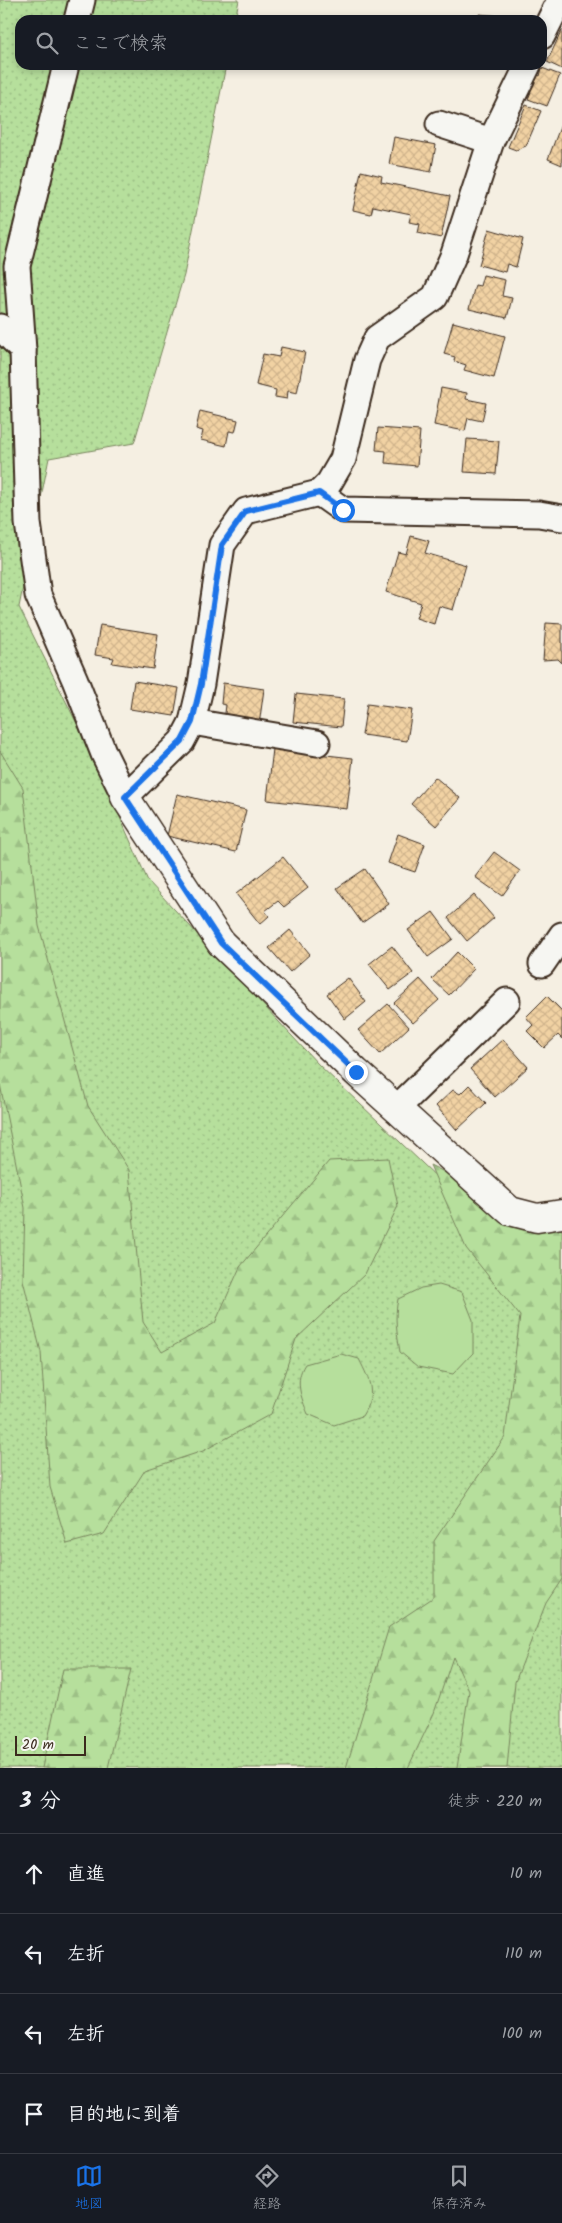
<!DOCTYPE html>
<html lang="ja">
<meta charset="utf-8">
<style>
:root{--surface:#171b24;--page:#242831;--text:#f1f3f6;--muted:#9ea1a6;--line:#363941;--accent:#1a73e8}
body{margin:0;font-family:Kalam,"Klee One",sans-serif;background:var(--page);color:var(--text)}
.scale{position:absolute;left:15px;bottom:12px;width:71px;box-sizing:border-box;padding-left:5px;border:2px solid #3b2a1e;border-top:0;font-size:14px;line-height:18px;white-space:nowrap;color:#3b2a1e;-webkit-text-stroke:4px #f6f6f2;paint-order:stroke}
.stop{position:absolute;width:15px;height:15px;margin:-11px;border:4px solid #1a73e8;border-radius:50%;background:#fff}
.stop.end{background:#1a73e8;border-color:#fff;box-shadow:0 1px 5px #0008}
.list{margin:0;padding:0;list-style:none}
h2{display:flex;justify-content:space-between;align-items:center;height:65px;margin:0;padding:0 20px;font-size:21px}
h2 small{font-size:16px;font-weight:400;color:var(--muted)}
.list li{display:grid;grid-template-columns:32px 1fr auto;gap:15px;align-items:center;box-sizing:border-box;height:80px;padding:0 20px;border-top:1px solid var(--line)}
.list b{display:block;font-size:19px;white-space:nowrap}
.list em{font-size:16px;font-style:normal;color:var(--muted)}
.icon{flex:none;width:28px;height:28px;fill:none;stroke:currentColor;stroke-width:2;stroke-linecap:round;stroke-linejoin:round}
.map{position:relative;flex:none;width:562px;height:1768px;overflow:hidden}
.search{position:absolute;background:var(--surface);box-shadow:0 2px 8px #0003;left:15px;right:15px;top:15px;height:55px;display:flex;align-items:center;gap:12px;box-sizing:border-box;padding:0 18px;border-radius:15px;color:var(--muted);font-size:19px}
.sheet{height:385px;background:var(--surface)}
nav{display:flex;justify-content:space-around;align-items:center;box-sizing:border-box;height:70px;border-top:1px solid var(--line);background:var(--surface);font-size:14px;color:var(--muted)}
nav a{display:grid;justify-items:center;gap:2px}
nav .on{color:var(--accent)}
.map>svg:first-child{display:block}
.grass{fill:url(#grass-dots);stroke:#78845d}
.forest{fill:url(#forest-firs);stroke:#78845d}
.pitch{fill:#b6df9c;stroke:#78845d}
.building{fill:url(#building-cross-hatch);stroke:#3b2a1e}
.lines{fill:none;stroke-linecap:round;stroke-linejoin:round}
.minor-casing{stroke:#3b2a1e;stroke-width:29}
.tertiary-casing{stroke:#3b2a1e;stroke-width:31}
.minor{stroke:#f6f6f2;stroke-width:25}
.tertiary{stroke:#f6f6f2;stroke-width:28}
.route{stroke:#1a73e8;stroke-width:6}
</style>
<div class="map">
<svg width="562" height="1768" viewBox="0 0 562 1768">
<defs>
<pattern id="grass-dots" width="8" height="8" patternUnits="userSpaceOnUse" patternTransform="scale(1.25)"><rect width="8" height="8" fill="#b6df9c"/><path d="M2 2h.1M6 6h.1" fill="none" stroke="#9dc086" stroke-width="1.8" stroke-linecap="round"/></pattern>
<pattern id="forest-firs" width="22" height="20" patternUnits="userSpaceOnUse" patternTransform="scale(1.25)"><rect width="22" height="20" fill="#b6df9c"/><path d="M5 1l3.5 6h-7zM16 11l3.5 6h-7z" fill="#9dc086"/></pattern>
<pattern id="building-cross-hatch" width="8" height="8" patternUnits="userSpaceOnUse" patternTransform="scale(1.25)"><rect width="8" height="8" fill="#f1d2a3"/><path d="M0 0l8 8M0 8l8-8" fill="none" stroke="#d0b48c"/></pattern>
</defs>
<rect width="100%" height="100%" fill="#f5efe2"/>
<filter id="ink" filterUnits="userSpaceOnUse"><feTurbulence type="fractalNoise" baseFrequency=".02" numOctaves="2"/><feDisplacementMap in="SourceGraphic" scale="10" xChannelSelector="R" yChannelSelector="G"/><feConvolveMatrix kernelMatrix="1 2 1 2 8 2 1 2 1" color-interpolation-filters="sRGB"/></filter>
<g filter="url(#ink)">
<polygon class="grass" points="0,0 239,0 235,20 20,20 20,65 226,65 184,275 134,443 49,458 19,607 92,754 148,881 318,1064 505,1242 562,1237 562,1768 0,1768"/>
<g class="forest">
<polygon points="0,751 23,788 39,926 88,1106 129,1170 143,1322 162,1352 215,1323 240,1267 329,1161 388,1158 398,1206 365,1274 296,1339 271,1414 203,1451 145,1470 104,1534 67,1544 50,1487 41,1352 23,1280 25,1208 0,1084"/>
<polygon points="430,1165 562,1230 562,1579 546,1603 515,1682 507,1768 457,1768 469,1691 453,1657 434,1713 408,1768 346,1768 389,1627 434,1597 434,1541 505,1437 520,1316 466,1248"/>
<polygon points="63,1669 131,1669 108,1768 42,1768"/>
</g>
<g class="pitch">
<path d="M439,1285l23,7 11,28v33l-20,21 -35,-7 -18,-15c-3,-19 -6,-34 -2,-53l23,-11z"/>
<path d="M341,1354l18,5c12,24 17,34 3,57l-28,9 -26,-11c-7,-17 -14,-33 -3,-50z"/>
</g>
<g class="building">
<polygon points="479,14 513,17 513,20 479,20"/>
<polygon points="562,30 562,69 547,62"/>
<polygon points="542,68 560,75 547,106 528,99 531,92 528,90 536,74 540,76"/>
<polygon points="526,105 541,111 526,146 516,150 508,147"/>
<polygon points="562,122 562,165 548,159"/>
<polygon points="394,137 436,145 431,172 389,164"/>
<polygon points="361,171 382,176 381,182 450,196 441,238 418,233 420,224 409,222 411,214 373,206 371,214 353,210"/>
<polygon points="489,229 523,239 516,267 507,264 505,272 479,265"/>
<polygon points="483,275 505,280 502,296 512,298 507,318 469,309 475,285 480,286"/>
<polygon points="453,322 505,336 494,378 464,370 466,365 454,361 455,357 444,354"/>
<polygon points="281,347 305,352 297,393 288,391 287,399 275,397 276,390 256,385 263,354 279,357"/>
<polygon points="441,388 467,393 466,399 486,403 482,421 468,418 465,431 434,425"/>
<polygon points="200,411 238,420 235,432 229,431 226,446 201,440 203,431 196,429"/>
<polygon points="378,428 420,431 417,466 385,463 386,451 376,450"/>
<polygon points="467,439 499,441 496,474 464,472"/>
<polygon points="411,536 429,541 425,553 466,565 453,610 439,606 434,624 416,618 421,603 386,592 398,552 406,554"/>
<polygon points="546,623 562,624 562,663 558,659 543,660"/>
<polygon points="100,625 158,634 153,669 112,663 114,658 95,655"/>
<polygon points="134,681 179,688 174,716 130,709"/>
<polygon points="223,683 264,689 259,725 224,721 226,705 221,704"/>
<polygon points="296,694 344,699 341,727 293,722"/>
<polygon points="367,704 412,710 407,741 362,735"/>
<polygon points="273,749 353,758 347,809 267,800"/>
<polygon points="435,777 460,798 436,826 411,804"/>
<polygon points="177,794 246,810 236,852 167,836"/>
<polygon points="398,834 425,844 415,872 388,863"/>
<polygon points="494,852 520,871 502,896 475,877"/>
<polygon points="283,857 308,888 284,907 278,901 265,911 269,916 260,924 236,894"/>
<polygon points="365,869 389,904 362,923 337,888"/>
<polygon points="474,895 494,918 467,941 448,918"/>
<polygon points="433,912 453,939 428,957 408,930"/>
<polygon points="290,930 310,954 290,972 269,948"/>
<polygon points="392,946 413,973 390,990 369,964"/>
<polygon points="457,952 474,969 449,995 432,979"/>
<polygon points="348,978 366,1002 345,1019 327,994"/>
<polygon points="420,979 439,1000 413,1023 394,1003"/>
<polygon points="547,996 562,1011 562,1039 558,1035 544,1048 527,1031 533,1025 526,1017"/>
<polygon points="388,1004 409,1027 380,1054 358,1030"/>
<polygon points="503,1039 528,1067 495,1097 470,1069"/>
<polygon points="469,1085 486,1103 457,1130 436,1106 453,1090 460,1094"/>
</g>
<g class="lines">
<g class="minor-casing">
<g id="minor">
<polyline points="77,20 82,0"/>
<polyline points="542,36 560,0"/>
<polyline points="66,65 17,266 23,350 28,523 38,595 75,680 104,754 125,797 182,741 192,722 201,684 222,545 246,511 319,493 329,483 343,459 367,360 377,338 435,297 454,254 491,141 528,65"/>
<polyline points="439,124 491,141"/>
<polyline points="0,327 23,350"/>
<polyline points="319,493 343,510 539,514 562,518"/>
<polyline points="192,722 317,743"/>
<polyline points="542,964 562,935"/>
<polyline points="397,1108 507,1001"/>
</g>
</g>
<g class="tertiary-casing">
<polyline id="tertiary" points="125,797 221,943 356,1072 510,1211 537,1218 562,1214"/>
</g>
<use href="#minor" class="minor"/>
<use href="#tertiary" class="tertiary"/>
</g>
</g>
<g class="lines" filter="url(#ink)">
<polyline class="route" points="343,510 319,493 246,511 222,545 201,684 192,722 182,741 125,797 221,943 356,1072"/>
</g>
</svg>
<div class="scale">20 m</div>
<div class="stop" style="left:343px;top:510px"></div>
<div class="stop end" style="left:356px;top:1072px"></div>
<div class="search"><svg class="icon" aria-label="search" viewBox="0 0 24 24"><circle cx="10" cy="10" r="6"/><path d="M15 15l6 6"/></svg>ここで検索</div>
</div>
<section class="sheet">
<h2>3 分<small>徒歩 · 220 m</small></h2>
<ul class="list">
<li><svg class="icon" aria-label="ahead" viewBox="0 0 24 24"><path d="M12 20V5M6 11l6-6 6 6"/></svg><div><b>直進</b></div><em>10 m</em></li>
<li><svg class="icon" aria-label="left" viewBox="0 0 24 24"><path d="M17 20v-9H6M10 6l-5 5 5 5"/></svg><div><b>左折</b></div><em>110 m</em></li>
<li><svg class="icon" aria-label="left" viewBox="0 0 24 24"><path d="M17 20v-9H6M10 6l-5 5 5 5"/></svg><div><b>左折</b></div><em>100 m</em></li>
<li><svg class="icon" aria-label="arrive" viewBox="0 0 24 24"><path d="M6 21V4h12l-3 4 3 4H6"/></svg><div><b>目的地に到着</b></div></li>
</ul>
</section>
<nav>
<a class="on"><svg class="icon" aria-label="map" viewBox="0 0 24 24"><path d="M3 6l6-2 6 2 6-2v14l-6 2-6-2-6 2zM9 4v14M15 6v14"/></svg>地図</a>
<a><svg class="icon" aria-label="directions" viewBox="0 0 24 24"><path d="M12 3l9 9-9 9-9-9zM9 14v-3h6M13 9l2 2-2 2"/></svg>経路</a>
<a><svg class="icon" aria-label="saved" viewBox="0 0 24 24"><path d="M7 4h10v16l-5-4-5 4z"/></svg>保存済み</a>
</nav>
